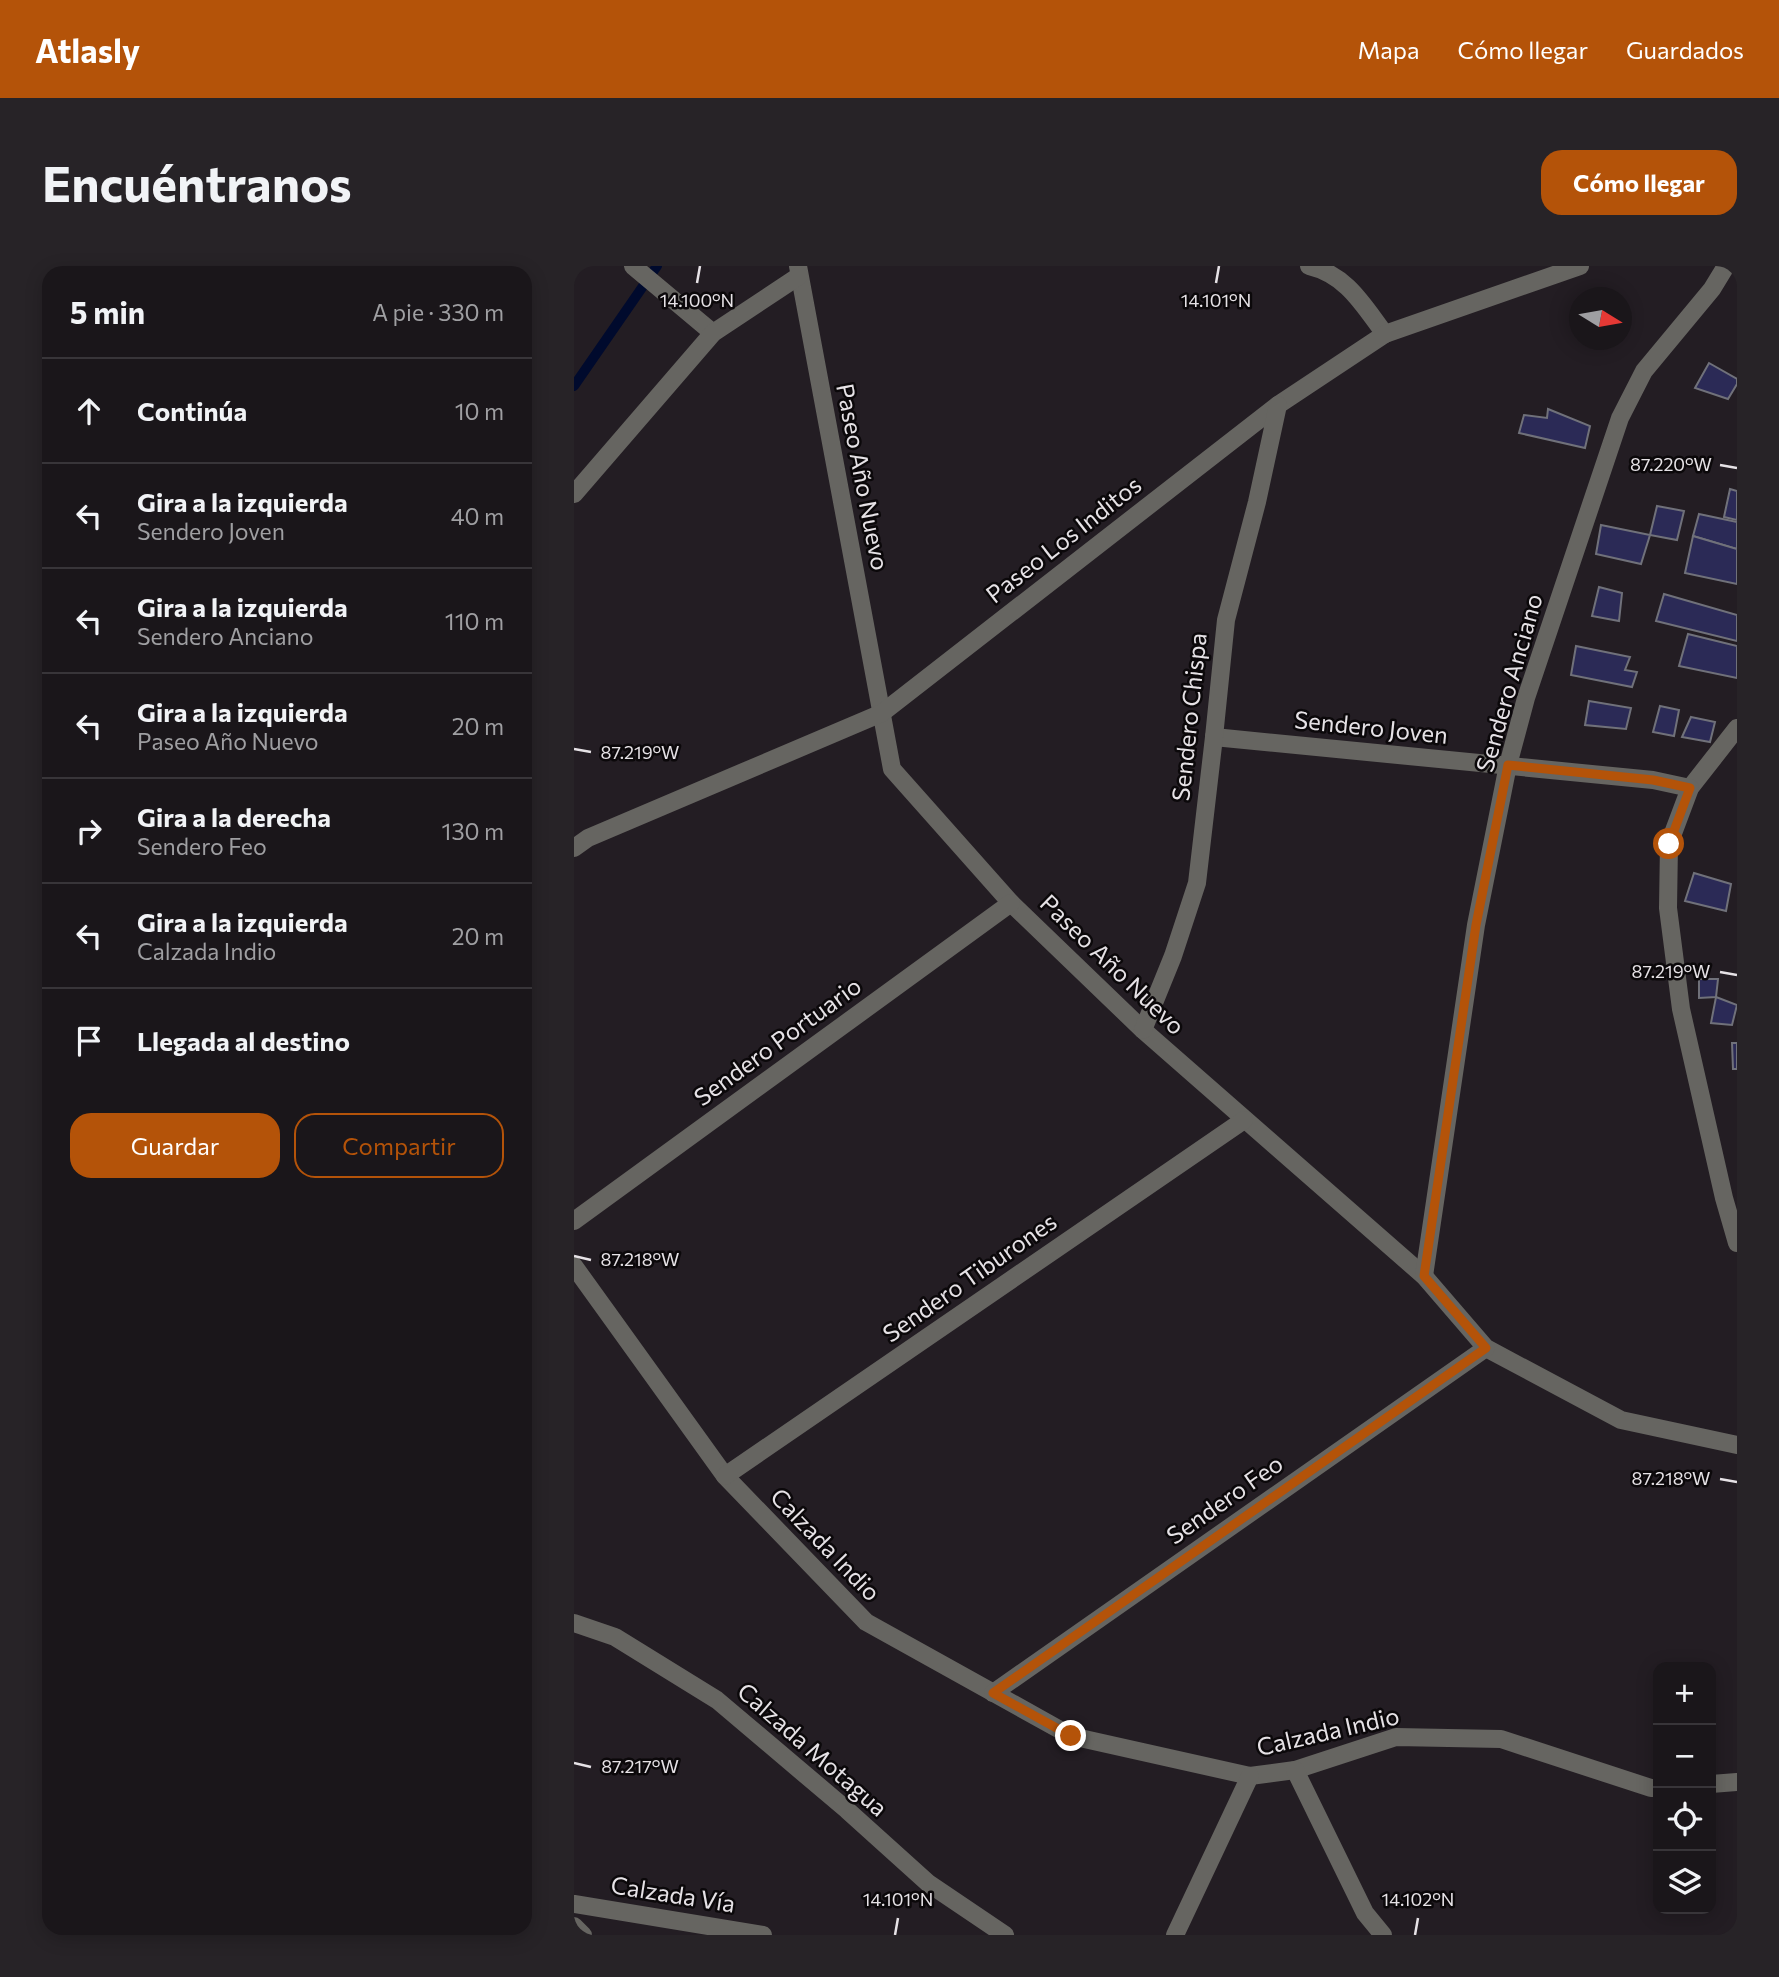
<!DOCTYPE html>
<html lang="es">
<meta charset="utf-8">
<style>
:root{--surface:#1a161a;--page:#272327;--text:#f1f3f6;--muted:#9f9fa2;--line:#383539;--accent:#b45309}
body{margin:0;font-family:Commissioner,sans-serif;background:var(--page);color:var(--text)}
.controls{position:absolute;right:21px;bottom:21px;display:grid;overflow:hidden;border-radius:14px;box-shadow:0 4px 18px #0003}
.controls button{width:63px;height:63px;display:grid;place-items:center;padding:0;border:0;border-bottom:2px solid var(--line);background:var(--surface);color:var(--text);font:35px sans-serif}
.compass{position:absolute;left:995px;top:21px;width:63px;height:63px;border-radius:50%;background:var(--surface);box-shadow:0 4px 18px #0003;rotate:101deg}
.stop{position:absolute;width:21px;height:21px;margin:-16px;border:5px solid #b45309;border-radius:50%;background:#fff}
.stop.end{background:#b45309;border-color:#fff;box-shadow:0 2px 7px #0008}
.list{margin:0;padding:0;list-style:none}
h2{display:flex;justify-content:space-between;align-items:center;height:91px;margin:0;padding:0 28px;font-size:30px}
h2 small{font-size:23px;font-weight:400;color:var(--muted)}
.list li{display:grid;grid-template-columns:46px 1fr auto;gap:21px;align-items:center;box-sizing:border-box;height:105px;padding:0 28px;border-top:2px solid var(--line)}
.list b{display:block;font-size:26px;white-space:nowrap}
.list p{margin:0;font-size:23px;white-space:nowrap;color:var(--muted)}
.list em{font-size:23px;font-style:normal;color:var(--muted)}
.actions{display:flex;gap:14px;padding:21px 28px}
.actions a{flex:1;padding:16px 0;border:2px solid var(--accent);border-radius:21px;text-align:center;font-size:24px;color:var(--accent)}
.actions .main{background:var(--accent);color:#fff}
.icon{flex:none;width:38px;height:38px;fill:none;stroke:currentColor;stroke-width:2;stroke-linecap:round;stroke-linejoin:round}
.map{position:relative;flex:none;width:1163px;height:1669px;overflow:hidden;border-radius:21px}
header{display:flex;align-items:center;gap:42px;box-sizing:border-box;height:98px;padding:0 35px;background:var(--accent);color:#fff}
header strong{font-size:33px}
nav{display:flex;gap:38px;margin-inline-start:auto;font-size:24px}
.intro{display:flex;align-items:center;justify-content:space-between;box-sizing:border-box;height:168px;padding:0 42px}
h1{margin:0;font-size:49px}
.button{padding:18px 32px;border-radius:21px;background:var(--accent);color:#fff;font-size:24px;font-weight:700}
main{display:flex;gap:42px;padding:0 42px}
aside{flex:1;background:var(--surface);border-radius:21px;box-shadow:0 4px 18px #0003}
.map>svg:first-child{display:block}
.lines{fill:none;stroke-linecap:round;stroke-linejoin:round}
.stream{stroke:#000a2d;stroke-width:10}
.building{fill:#2b2a56;stroke:#70717a;stroke-width:2}
.minor{stroke:#666561;stroke-width:18}
.route{stroke:#b45309;stroke-width:9}
.ticks{fill:none;stroke:#e6e2e6;stroke-width:2.5}
.labels{text-anchor:middle;stroke-width:5;stroke-linejoin:round;paint-order:stroke}
.street-label{font-size:24px;fill:#e6e2e6;stroke:#0b080a}
.ticks-label{font-size:18px;text-anchor:middle;fill:#e6e2e6;stroke:#0b080a;stroke-width:5;stroke-linejoin:round;paint-order:stroke}
</style>
<header>
<strong>Atlasly</strong>
<nav><a>Mapa</a><a>Cómo llegar</a><a>Guardados</a></nav>
</header>
<div class="intro"><h1>Encuéntranos</h1><a class="button">Cómo llegar</a></div>
<main>
<aside>
<h2>5 min<small>A pie · 330 m</small></h2>
<ul class="list">
<li><svg class="icon" aria-label="ahead" viewBox="0 0 24 24"><path d="M12 20V5M6 11l6-6 6 6"/></svg><div><b>Continúa</b></div><em>10 m</em></li>
<li><svg class="icon" aria-label="left" viewBox="0 0 24 24"><path d="M17 20v-9H6M10 6l-5 5 5 5"/></svg><div><b>Gira a la izquierda</b><p>Sendero Joven</p></div><em>40 m</em></li>
<li><svg class="icon" aria-label="left" viewBox="0 0 24 24"><path d="M17 20v-9H6M10 6l-5 5 5 5"/></svg><div><b>Gira a la izquierda</b><p>Sendero Anciano</p></div><em>110 m</em></li>
<li><svg class="icon" aria-label="left" viewBox="0 0 24 24"><path d="M17 20v-9H6M10 6l-5 5 5 5"/></svg><div><b>Gira a la izquierda</b><p>Paseo Año Nuevo</p></div><em>20 m</em></li>
<li><svg class="icon" aria-label="right" viewBox="0 0 24 24"><path d="M7 20v-9h11M14 6l5 5-5 5"/></svg><div><b>Gira a la derecha</b><p>Sendero Feo</p></div><em>130 m</em></li>
<li><svg class="icon" aria-label="left" viewBox="0 0 24 24"><path d="M17 20v-9H6M10 6l-5 5 5 5"/></svg><div><b>Gira a la izquierda</b><p>Calzada Indio</p></div><em>20 m</em></li>
<li><svg class="icon" aria-label="arrive" viewBox="0 0 24 24"><path d="M6 21V4h12l-3 4 3 4H6"/></svg><div><b>Llegada al destino</b></div></li>
</ul>
<div class="actions"><a class="main">Guardar</a><a>Compartir</a></div>
</aside>
<div class="map">
<svg width="1163" height="1669" viewBox="0 0 1163 1669">
<rect width="100%" height="100%" fill="#231d23"/>
<g class="lines">
<polyline class="stream" points="0,120 83,0"/>
</g>
<g class="building">
<polygon points="1135,97 1163,113 1163,118 1154,133 1121,122"/>
<polygon points="974,143 1016,160 1011,182 945,167 950,149 973,152"/>
<polygon points="1156,223 1163,225 1163,254 1150,251"/>
<polygon points="1083,240 1110,245 1103,274 1076,269"/>
<polygon points="1125,248 1163,256 1163,283 1119,270"/>
<polygon points="1027,259 1076,269 1067,298 1022,288"/>
<polygon points="1119,270 1163,283 1163,318 1111,307"/>
<polygon points="1025,321 1048,327 1045,355 1018,350"/>
<polygon points="1090,328 1163,349 1163,375 1082,355"/>
<polygon points="1114,368 1163,380 1163,412 1105,400"/>
<polygon points="1002,380 1056,391 1051,404 1063,406 1058,421 997,409"/>
<polygon points="1015,435 1057,442 1052,463 1011,459"/>
<polygon points="1086,440 1105,444 1100,470 1079,466"/>
<polygon points="1117,451 1141,456 1136,476 1108,471"/>
<polygon points="1120,607 1157,618 1152,645 1111,635"/>
<polygon points="1125,713 1144,713 1142,731 1125,732"/>
<polygon points="1142,731 1163,739 1158,759 1137,757"/>
<polygon points="1158,777 1163,777 1163,803 1159,803"/>
</g>
<g class="lines">
<g class="minor">
<polyline points="59,0 139,67"/>
<polyline points="224,0 318,503 437,637 569,764 850,1010 912,1082 1047,1154 1163,1179"/>
<path d="M735,0c38,9 54,39 76,68"/>
<polyline points="0,228 139,67 225,10"/>
<polyline points="1163,462 1116,522 1095,578 1094,642 1107,743 1150,932 1163,977"/>
<polyline points="640,471 1079,514 1116,522"/>
<polyline points="0,582 14,572 308,447 704,139 811,68 1006,0"/>
<polyline points="569,764 599,690 623,617 640,471 652,354 683,236 704,139"/>
<polyline points="0,955 437,637"/>
<polyline points="0,1000 151,1210 292,1356 497,1470 676,1510 721,1504 822,1471 927,1473 1077,1522 1084,1522"/>
<polyline points="850,1010 902,659 934,499 952,432 1046,152 1070,105 1138,23 1152,0"/>
<polyline points="151,1210 670,854"/>
<polyline points="0,1357 41,1371 143,1434 273,1544 354,1617 431,1669"/>
<polyline points="419,1427 912,1082"/>
<polyline points="721,1504 791,1647 809,1669"/>
<polyline points="1137,1518 1163,1516"/>
<polyline points="0,1638 189,1669"/>
<polyline points="0,1660 9,1669"/>
<polyline points="601,1669 676,1510"/>
</g>
</g>
<g class="lines">
<polyline class="route" points="497,1470 419,1427 912,1082 850,1010 902,659 934,499 1079,514 1116,522 1095,578"/>
</g>
<path class="ticks" d="M123,17l3,-17M642,17l3,-17M1146,199l17,3M0,483l17,3M1146,706l17,3M0,990l17,4M1146,1213l17,3M0,1497l17,4M321,1669l3,-17M841,1669l3,-17"/>
<g class="labels">
<g class="street-label">
<text transform="translate(288 211) rotate(79)" y="8">Paseo Año Nuevo</text>
<text transform="translate(490 274) rotate(-38)" y="8">Paseo Los Inditos</text>
<text transform="translate(936 417) rotate(-74)" y="8">Sendero Anciano</text>
<text transform="translate(616 451) rotate(-84)" y="8">Sendero Chispa</text>
<text transform="translate(797 462) rotate(6)" y="8">Sendero Joven</text>
<text transform="translate(538 699) rotate(44)" y="8">Paseo Año Nuevo</text>
<text transform="translate(204 776) rotate(-36)" y="8">Sendero Portuario</text>
<text transform="translate(396 1012) rotate(-35)" y="8">Sendero Tiburones</text>
<text transform="translate(651 1234) rotate(-35)" y="8">Sendero Feo</text>
<text transform="translate(251 1279) rotate(46)" y="8">Calzada Indio</text>
<text transform="translate(754 1466) rotate(-13)" y="8">Calzada Indio</text>
<text transform="translate(238 1484) rotate(41)" y="8">Calzada Motagua</text>
<text transform="translate(99 1629) rotate(9)" y="8">Calzada Vía</text>
</g>
</g>
<g class="ticks-label">
<text x="123" y="41">14.100°N</text>
<text x="642" y="41">14.101°N</text>
<text x="1097" y="205">87.220°W</text>
<text x="66" y="493">87.219°W</text>
<text x="1097" y="712">87.219°W</text>
<text x="66" y="1000">87.218°W</text>
<text x="1097" y="1219">87.218°W</text>
<text x="66" y="1507">87.217°W</text>
<text x="324" y="1640">14.101°N</text>
<text x="844" y="1640">14.102°N</text>
</g>
</svg>
<div class="controls">
<button>+</button>
<button>−</button>
<button><svg class="icon" aria-label="locate" viewBox="0 0 24 24"><circle cx="12" cy="12" r="6"/><path d="M12 2v4M12 18v4M2 12h4M18 12h4"/></svg></button>
<button><svg class="icon" aria-label="layers" viewBox="0 0 24 24"><path d="M12 4l9 5-9 5-9-5zM3 14l9 5 9-5"/></svg></button>
</div>
<svg class="compass" viewBox="-18 -18 36 36"><path d="M0-13l5 13h-10z" fill="#e53935"/><path d="M0 13l5-13h-10z" fill="#9f9fa2"/></svg>
<div class="stop" style="left:1095px;top:578px"></div>
<div class="stop end" style="left:497px;top:1470px"></div>
</div>
</main>
